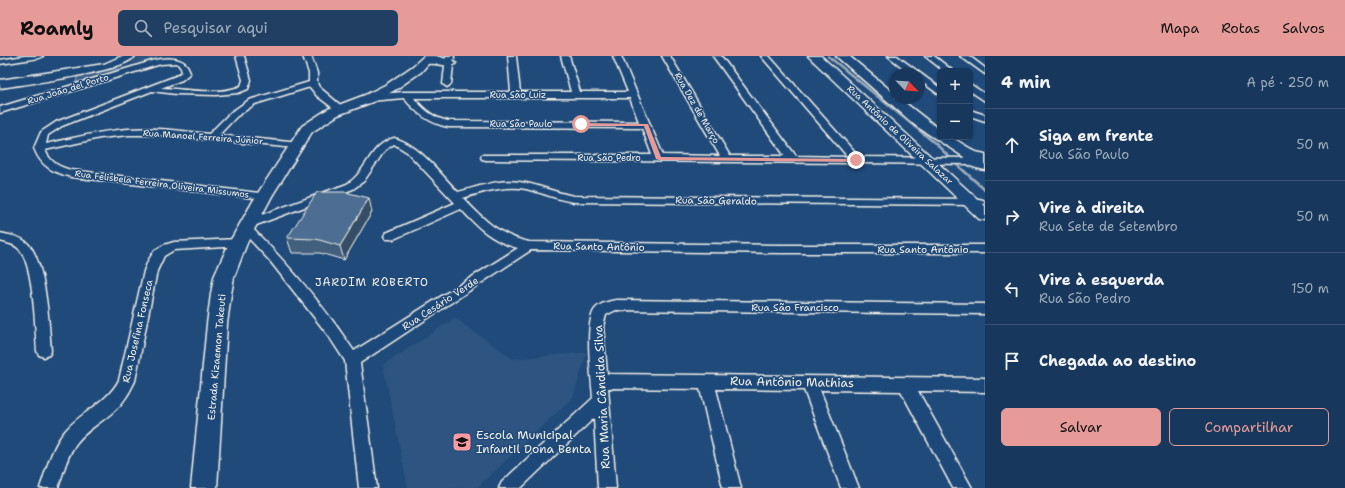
<!DOCTYPE html>
<html lang="pt">
<meta charset="utf-8">
<style>
:root{--surface:#17385c;--page:#203f62;--text:#f1f3f6;--muted:#9eacbb;--line:#365272;--accent:#e69b98}
body{margin:0;font-family:"Shantell Sans",sans-serif;background:var(--page);color:var(--text)}
.controls{position:absolute;right:12px;top:12px;display:grid;overflow:hidden;border-radius:6px;box-shadow:0 1px 3px #0004}
.controls button{width:36px;height:36px;display:grid;place-items:center;padding:0;border:0;border-bottom:1px solid var(--line);background:var(--surface);color:var(--text);font:20px sans-serif}
.compass{position:absolute;left:889px;top:12px;width:36px;height:36px;border-radius:50%;background:var(--surface);box-shadow:0 1px 3px #0004;rotate:115deg}
.stop{position:absolute;width:12px;height:12px;margin:-9px;border:3px solid #e69b98;border-radius:50%;background:#fff}
.stop.end{background:#e69b98;border-color:#fff;box-shadow:0 1px 4px #0008}
.list{margin:0;padding:0;list-style:none}
h2{display:flex;justify-content:space-between;align-items:center;height:52px;margin:0;padding:0 16px;font-size:17px}
h2 small{font-size:13px;font-weight:400;color:var(--muted)}
.list li{display:grid;grid-template-columns:26px 1fr auto;gap:12px;align-items:center;box-sizing:border-box;height:72px;padding:0 16px;border-top:1px solid var(--line)}
.list b{display:block;font-size:15px;white-space:nowrap}
.list p{margin:0;font-size:13px;white-space:nowrap;color:var(--muted)}
.list em{font-size:13px;font-style:normal;color:var(--muted)}
.actions{display:flex;gap:8px;padding:12px 16px}
.actions a{flex:1;padding:9px 0;border:1px solid var(--accent);border-radius:6px;text-align:center;font-size:14px;color:var(--accent)}
.actions .main{background:var(--accent);color:#111}
.icon{flex:none;width:22px;height:22px;fill:none;stroke:currentColor;stroke-width:2;stroke-linecap:round;stroke-linejoin:round}
.map{position:relative;flex:none;width:985px;height:432px;overflow:hidden}
header{display:flex;align-items:center;gap:24px;box-sizing:border-box;height:56px;padding:0 20px;background:var(--accent);color:#111}
header strong{font-size:19px}
nav{display:flex;gap:22px;margin-inline-start:auto;font-size:14px}
.search{width:280px;height:36px;background:var(--page);display:flex;align-items:center;gap:10px;box-sizing:border-box;padding:0 14px;border-radius:6px;color:var(--muted);font-size:15px}
main{display:flex}
aside{flex:1;background:var(--surface)}
.map>svg:first-child{display:block}
.built{fill:#2d5581}
.green{fill:#3a5f88;stroke:#97a8b8}
.lines{fill:none;stroke-linecap:round;stroke-linejoin:round}
.stream-far1{stroke:#9cacbb;stroke-width:2.5}
.stream{stroke:#9cacbb;stroke-width:3}
.street-casing{stroke:#f4f1e8;stroke-width:3}
.secondary-casing{stroke:#f4f1e8;stroke-width:3}
.street{fill:#1f4a7a;fill-rule:evenodd}
.secondary{fill:#1f4a7a;fill-rule:evenodd}
.wall{fill:#425f7e;stroke:#f4f1e8}
.shaded-wall{fill:#364d66;stroke:#f4f1e8}
.building{fill:#4d6e92;stroke:#f4f1e8}
.route{fill:#e69b98}
.labels{text-anchor:middle;stroke-width:3;stroke-linejoin:round;paint-order:stroke}
.far-street-label{font-size:9px;fill:#f4f1e8;stroke:#1f4a7a}
.street-label{font-size:10px;fill:#f4f1e8;stroke:#1f4a7a}
.neighbourhood-label{font-size:11px;letter-spacing:1px;fill:#f4f1e8;stroke:#1f4a7a}
.near-street-label{font-size:12px;fill:#f4f1e8;stroke:#1f4a7a}
.near-poi-label{font-size:12px;fill:#f4f1e8;stroke:#1f4a7a;text-anchor:start}
</style>
<header>
<strong>Roamly</strong>
<div class="search"><svg class="icon" aria-label="search" viewBox="0 0 24 24"><circle cx="10" cy="10" r="6"/><path d="M15 15l6 6"/></svg>Pesquisar aqui</div>
<nav><a>Mapa</a><a>Rotas</a><a>Salvos</a></nav>
</header>
<main>
<div class="map">
<svg width="985" height="432" viewBox="0 0 985 432">
<rect width="100%" height="100%" fill="#1f4a7a"/>
<filter id="ink" filterUnits="userSpaceOnUse"><feTurbulence type="fractalNoise" baseFrequency=".025" numOctaves="2"/><feDisplacementMap in="SourceGraphic" scale="8" xChannelSelector="R" yChannelSelector="G"/><feConvolveMatrix kernelMatrix="1 2 1 2 8 2 1 2 1" color-interpolation-filters="sRGB"/></filter>
<g filter="url(#ink)">
<g class="built">
<polygon points="133,0 172,0 139,8 128,6"/>
<polygon points="455,262 513,303 587,296 573,341 477,432 408,432 383,309"/>
</g>
<polygon class="green" points="116,13 122,13 123,15 75,30 78,19"/>
<g class="lines">
<polyline class="stream-far1" points="828,0 936,88 954,106"/>
<polyline class="stream" points="953,105 985,134"/>
<g class="street-casing">
<g id="street">
<polygon points="24,0 43,0 39,2 0,8 0,4"/>
<path d="M236,0h8l7,24 -3,9 -10,4 -22,2 -40,-1 -24,-3 -90,35 -14,9 -2,9c27,-6 54,-13 82,-15 27,-2 54,2 81,5l21,-21 19,-13 60,-18v-9l-6,-17h8l6,17v10l2,4 26,22 -5,3 -3,-1 -20,-15 -7,-9 -55,17 -19,13 -17,18 81,8 1,2 -5,3 -139,-13h-28l-29,3 -55,12c5,12 14,17 26,20l197,24 2,2 -2,2 -4,1 -193,-22c-18,-5 -30,-10 -37,-29l7,-16 15,-10 120,-46 6,-4 -1,-4 -4,-5 -16,1 -161,49v-6l152,-46c15,-4 35,-5 38,12l-8,7 -21,8c25,1 57,8 80,-2l2,-6z"/>
<polygon points="446,0 454,0 451,28 447,31 443,28"/>
<path d="M508,0h8l4,36h51l-10,-36h8l11,36h48l-15,-36h8l42,99 57,1 -58,-100h8l60,100h55l-72,-100h8l75,100 52,1 -87,-101h8l90,101 112,1 5,3 -5,3 -485,-4 -4,-1 -1,-2 1,-2h170l-10,-27 -194,-1c-19,-4 -32,-14 -44,-29l-34,3 -4,-3 4,-3 33,-3h108zM414,42h216l9,24 -191,-1c-15,-3 -25,-12 -34,-23z"/>
<polygon points="888,0 897,0 940,32 940,39 919,24 919,18 911,18"/>
<polygon points="925,0 934,0 953,15 944,15"/>
<polygon points="960,0 969,0 985,12 985,18"/>
<polygon points="970,28 985,38 985,45 970,35"/>
<polygon points="970,54 985,59 985,65 970,60"/>
<path d="M394,82c26,7 45,35 64,54 20,-5 40,-13 61,-10 19,2 36,11 55,14l405,3 4,1 2,2 -2,2 -4,1 -405,-3c-16,-2 -31,-9 -48,-13 -21,-4 -42,3 -63,9 21,22 35,37 66,44l254,3h202v8h-202l-252,-3 -171,113 17,125h-18l-14,-127 -17,-26 -58,-74 -30,-32 4,-3 -1,-2 2,-3 102,-37c21,-13 22,-39 47,-46zM394,88l13,8 48,51 -69,30 -2,3 2,3h8l67,-30c16,18 32,33 57,39l-164,103c-30,-45 -65,-86 -103,-124l102,-38 11,-8 21,-31z"/>
<path d="M0,177c9,2 19,3 26,9 20,16 23,84 25,109l-2,4 -5,2 -5,-2 -2,-4c-2,-24 -3,-83 -17,-101 -5,-6 -13,-7 -20,-9z"/>
<path d="M238,183l4,1 2,3 -2,3 -68,4 -10,6 -7,15 -22,110c-5,10 -10,20 -19,28 -13,13 -31,21 -41,36 -9,13 -12,29 -17,43h-18c7,-20 12,-43 27,-59 16,-18 40,-26 52,-49l25,-109 4,-10 7,-11 9,-5 10,-3z"/>
<path d="M616,244l369,4v10l-369,-4 -10,5 -3,11 4,48 378,4v14l-67,-1 54,97h-19l-52,-97 -81,-1 39,98h-18l-37,-98 -88,-1 25,99h-18l-23,-99 -92,-1 8,100h-18l-4,-70 -73,70h-22l3,-6 91,-84c-1,-19 -10,-77 3,-90 5,-5 14,-7 20,-8z"/>
</g>
</g>
<g class="secondary-casing">
<g id="secondary">
<path d="M122,0h13c-13,17 -110,28 -135,32v-8l104,-16z"/>
<path d="M424,0h12l18,5 2,2 -2,2c-8,2 -17,-2 -26,-1l-7,8 -26,18 -20,11 -37,14 -26,17 -40,64 -25,47 -13,34 -3,17 -4,30 -10,164h-26l16,-164 4,-30 3,-17 15,-34 27,-47 46,-70 26,-17 37,-14 22,-11 26,-18z"/>
<polygon points="808,0 821,0 985,150 985,164 979,163"/>
<path d="M836,0h13l46,38v4h4l41,32v7h11l25,15 9,2v16c-9,-2 -17,-3 -22,-11l1,-2 -48,-31z"/>
</g>
</g>
<use href="#street" class="street"/>
<use href="#secondary" class="secondary"/>
</g>
<polygon class="wall" points="372,156 344,204 320,197 292,197 287,182"/>
<polygon class="shaded-wall" points="369,142 372,156 344,204 340,190"/>
<polygon class="building" points="317,136 345,136 369,142 340,190 316,183 287,182"/>
</g>
<polygon class="route" points="579,68 581,67 648,68 661,101 856,103 859,104 856,106 659,104 656,103 644,70 581,70"/>
<defs>
<g id="school-square" transform="scale(1)"><rect x="-9" y="-9" width="18" height="18" rx="4" fill="#ff9aa2" stroke="#1f4a7a"/><path d="M0-5L7-2L0 1L-7-2ZM-4 1L0 2.5L4 1V4Q0 6-4 4Z" fill="#111"/></g>
</defs>
<g fill-rule="evenodd">
<use href="#school-square" x="462" y="386"/>
</g>
<g class="labels">
<g class="far-street-label">
<text transform="translate(68 33) rotate(-17)" y="3">Rua João del Porto</text>
<text x="518" y="42">Rua São Luiz</text>
<text transform="translate(697 52) rotate(60)" y="3">Rua Dez de Março</text>
<text x="521" y="71">Rua São Paulo</text>
<text transform="translate(900 79) rotate(43)" y="3">Rua Antônio de Oliveira Salazar</text>
<text transform="translate(203 81) rotate(4)" y="3">Rua Manoel Ferreira Júnior</text>
<text x="609" y="105">Rua São Pedro</text>
<text transform="translate(162 128) rotate(7)" y="3">Rua Felisbela Ferreira Oliveira Missumos</text>
</g>
<g class="street-label">
<text transform="translate(716 144) rotate(1)" y="4">Rua São Geraldo</text>
<text transform="translate(599 190) rotate(1)" y="4">Rua Santo Antônio</text>
<text x="923" y="197">Rua Santo Antônio</text>
<text transform="translate(440 247) rotate(-33)" y="4">Rua Cesário Verde</text>
<text x="795" y="255">Rua São Francisco</text>
<text transform="translate(137 275) rotate(-77)" y="4">Rua Josefina Fonseca</text>
<text transform="translate(216 301) rotate(-85)" y="4">Estrada Kizaemon Takeuti</text>
</g>
<g class="neighbourhood-label">
<text x="372" y="230">JARDIM ROBERTO</text>
</g>
<g class="near-street-label">
<text transform="translate(792 326) rotate(1)" y="4">Rua Antônio Mathias</text>
<text transform="translate(602 341) rotate(-93)" y="4">Rua Maria Cândida Silva</text>
</g>
<g class="near-poi-label">
<text x="476" y="383">Escola Municipal<tspan x="476" dy="14">Infantil Dona Benta</tspan></text>
</g>
</g>
</svg>
<div class="controls">
<button>+</button>
<button>−</button>
</div>
<svg class="compass" viewBox="-18 -18 36 36"><path d="M0-13l5 13h-10z" fill="#e53935"/><path d="M0 13l5-13h-10z" fill="#9eacbb"/></svg>
<div class="stop" style="left:581px;top:68px"></div>
<div class="stop end" style="left:856px;top:104px"></div>
</div>
<aside>
<h2>4 min<small>A pé · 250 m</small></h2>
<ul class="list">
<li><svg class="icon" aria-label="ahead" viewBox="0 0 24 24"><path d="M12 20V5M6 11l6-6 6 6"/></svg><div><b>Siga em frente</b><p>Rua São Paulo</p></div><em>50 m</em></li>
<li><svg class="icon" aria-label="right" viewBox="0 0 24 24"><path d="M7 20v-9h11M14 6l5 5-5 5"/></svg><div><b>Vire à direita</b><p>Rua Sete de Setembro</p></div><em>50 m</em></li>
<li><svg class="icon" aria-label="left" viewBox="0 0 24 24"><path d="M17 20v-9H6M10 6l-5 5 5 5"/></svg><div><b>Vire à esquerda</b><p>Rua São Pedro</p></div><em>150 m</em></li>
<li><svg class="icon" aria-label="arrive" viewBox="0 0 24 24"><path d="M6 21V4h12l-3 4 3 4H6"/></svg><div><b>Chegada ao destino</b></div></li>
</ul>
<div class="actions"><a class="main">Salvar</a><a>Compartilhar</a></div>
</aside>
</main>
